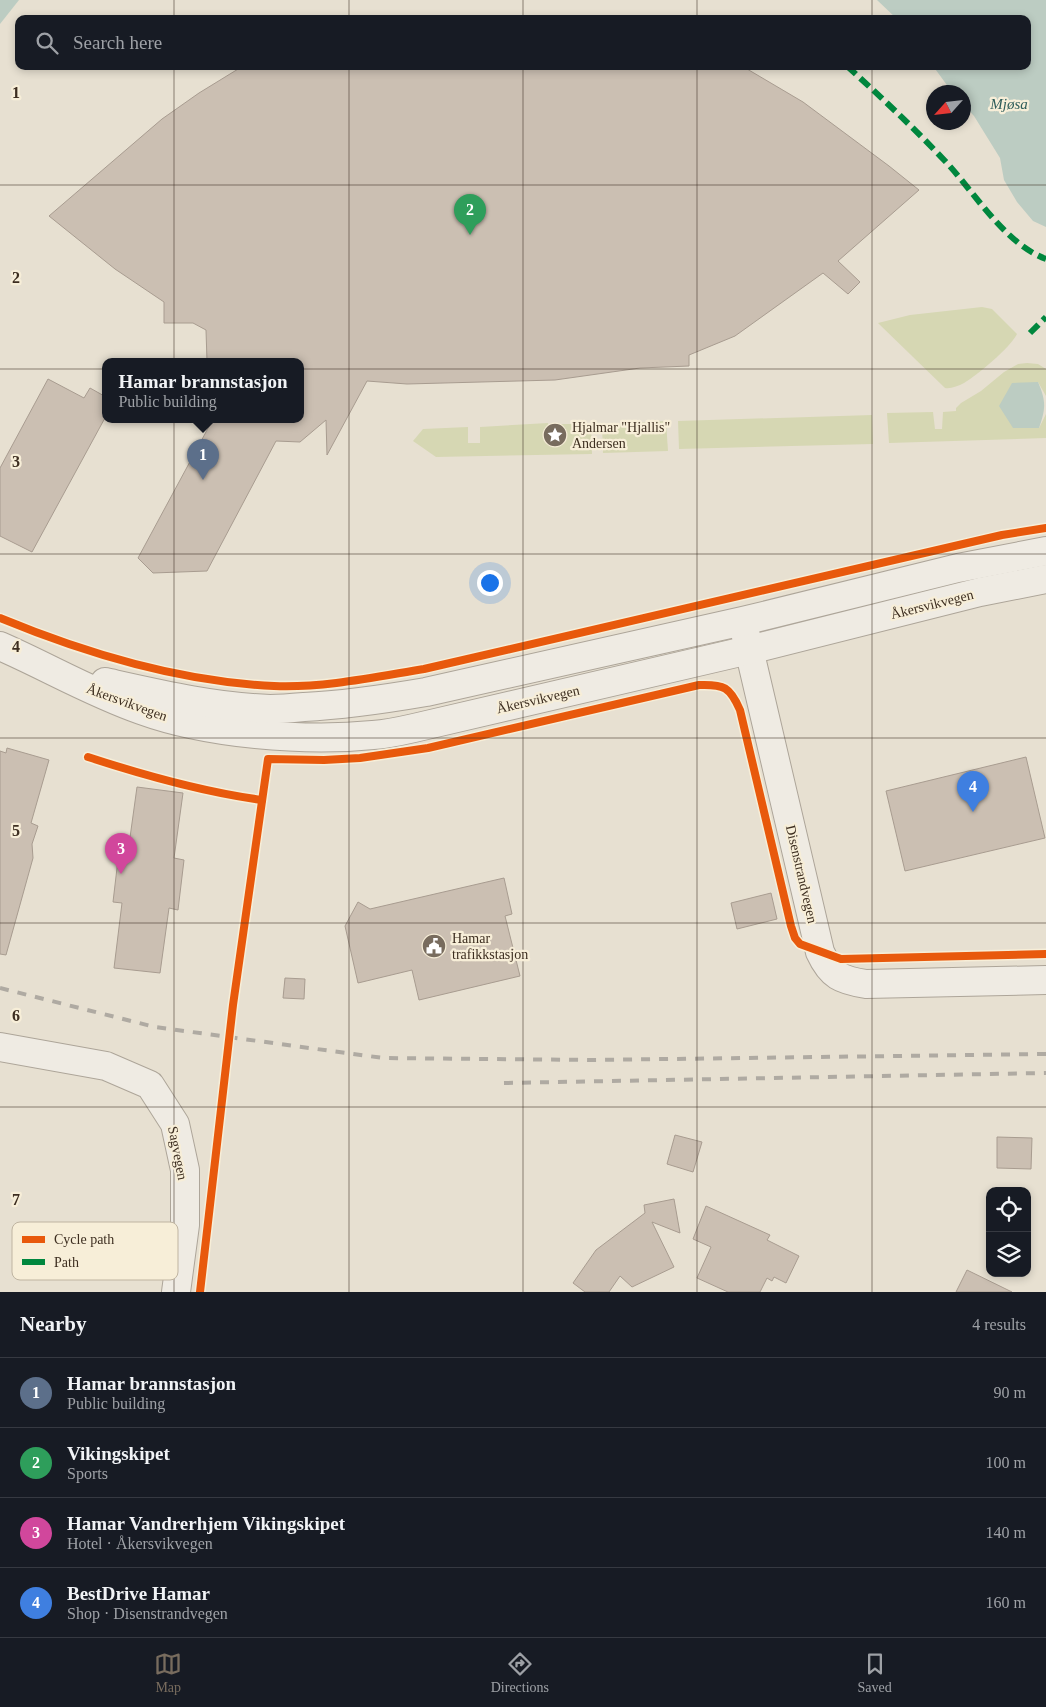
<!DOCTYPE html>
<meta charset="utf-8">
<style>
:root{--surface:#171b24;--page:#20242c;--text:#f1f3f6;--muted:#9ea1a6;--line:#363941;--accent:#786c5e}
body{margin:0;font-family:"Times New Roman",serif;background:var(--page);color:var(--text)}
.controls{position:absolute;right:15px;bottom:15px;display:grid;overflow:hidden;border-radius:10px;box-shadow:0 2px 8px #0003}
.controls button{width:45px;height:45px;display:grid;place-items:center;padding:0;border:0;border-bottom:1px solid var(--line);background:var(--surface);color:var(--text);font:25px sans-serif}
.compass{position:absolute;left:926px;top:85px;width:45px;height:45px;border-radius:50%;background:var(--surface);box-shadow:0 2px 8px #0003;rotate:243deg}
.you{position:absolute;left:489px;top:582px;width:18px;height:18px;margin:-12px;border:4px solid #fff;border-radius:50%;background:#1a73e8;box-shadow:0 0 0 8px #1a73e833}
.badge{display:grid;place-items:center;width:32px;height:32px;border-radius:50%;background:var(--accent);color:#fff;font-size:16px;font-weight:700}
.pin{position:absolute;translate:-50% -41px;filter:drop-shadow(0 1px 2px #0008)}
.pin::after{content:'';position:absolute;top:26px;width:18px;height:15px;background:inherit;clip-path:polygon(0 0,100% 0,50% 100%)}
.popup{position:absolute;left:102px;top:358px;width:202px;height:65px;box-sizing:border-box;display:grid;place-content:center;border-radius:10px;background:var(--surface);filter:drop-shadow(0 1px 4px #0005);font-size:16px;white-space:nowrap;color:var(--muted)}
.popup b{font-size:19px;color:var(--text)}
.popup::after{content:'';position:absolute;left:50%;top:100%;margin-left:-10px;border:10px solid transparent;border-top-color:var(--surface)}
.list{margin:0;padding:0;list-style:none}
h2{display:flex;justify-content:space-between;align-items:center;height:65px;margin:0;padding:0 20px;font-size:21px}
h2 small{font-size:16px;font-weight:400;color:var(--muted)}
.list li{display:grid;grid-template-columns:32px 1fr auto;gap:15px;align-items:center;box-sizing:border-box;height:70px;padding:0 20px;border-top:1px solid var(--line)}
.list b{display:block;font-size:19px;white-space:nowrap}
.list p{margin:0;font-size:16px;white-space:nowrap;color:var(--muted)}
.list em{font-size:16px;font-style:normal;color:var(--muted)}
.icon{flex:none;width:28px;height:28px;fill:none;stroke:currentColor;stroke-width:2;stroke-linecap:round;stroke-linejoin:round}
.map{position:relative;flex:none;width:1046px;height:1292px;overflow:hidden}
.search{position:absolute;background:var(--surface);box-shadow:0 2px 8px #0003;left:15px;right:15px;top:15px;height:55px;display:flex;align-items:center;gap:12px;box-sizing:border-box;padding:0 18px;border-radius:10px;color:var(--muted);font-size:19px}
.sheet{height:345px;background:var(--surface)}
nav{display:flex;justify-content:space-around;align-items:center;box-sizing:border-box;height:70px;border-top:1px solid var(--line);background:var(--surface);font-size:14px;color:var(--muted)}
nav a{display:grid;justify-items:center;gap:2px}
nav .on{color:var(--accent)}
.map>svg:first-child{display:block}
.green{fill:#d6d7b3}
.water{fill:#bcccc2}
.building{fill:#cbbfb2;stroke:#a89c90}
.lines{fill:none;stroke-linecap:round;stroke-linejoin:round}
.minor-casing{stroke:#ada599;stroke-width:30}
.minor{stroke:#efebe3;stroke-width:28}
.rail{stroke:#afaaa2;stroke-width:4;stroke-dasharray:9 9;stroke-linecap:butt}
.quiet{stroke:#00873e;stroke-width:6;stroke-dasharray:12 6;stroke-linecap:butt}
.cycleway-casing{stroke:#f7eed8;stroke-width:11}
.cycleway{stroke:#e8590c;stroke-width:8}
.grid{fill:none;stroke:#3d2e20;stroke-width:1;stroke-opacity:0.55}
.labels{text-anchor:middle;stroke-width:4.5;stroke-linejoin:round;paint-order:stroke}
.poi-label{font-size:14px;fill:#3d2e20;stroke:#f7eed8;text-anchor:start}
.street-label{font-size:14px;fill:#3d2e20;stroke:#f7eed8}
.water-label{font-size:15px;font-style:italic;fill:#2f5d5a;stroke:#f7eed8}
.key{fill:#f7eed8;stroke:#bfb4a1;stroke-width:1}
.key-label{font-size:14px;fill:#3d2e20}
.grid-label{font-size:16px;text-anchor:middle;font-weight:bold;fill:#3d2e20;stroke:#f7eed8;stroke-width:4.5;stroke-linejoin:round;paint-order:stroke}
</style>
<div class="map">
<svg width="1046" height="1292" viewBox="0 0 1046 1292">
<rect width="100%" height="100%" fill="#e7e0d1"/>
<g class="green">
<path d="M982,307l10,2 25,25c-7,14 -40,41 -53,49 -6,3 -13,6 -19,5l-67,-65 32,-8z"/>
<polygon points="1027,363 1038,364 1046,369 1046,396 1038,382 1039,428 1046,414 1046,438 889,443 887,413 933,412 935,429 942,429 943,412 956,411 956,408 961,403 981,391 1004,372 1018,364"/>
<polygon points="872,415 873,444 679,449 678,421"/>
<polygon points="666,421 668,451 603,453 602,425"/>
<polygon points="548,423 550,441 561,441 561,424 591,424 592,454 436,457 413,441 423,429 468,427 468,443 480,443 480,427"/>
</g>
<g class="water">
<polygon points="0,0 19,0 0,24"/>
<polygon points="877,0 1046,0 1046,227 1033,221 1017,202 1004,180 1000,158 974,116 964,105 964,92 952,92 933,66 1027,66 1027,19 897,19"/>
<path d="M1038,382c8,19 8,26 1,46h-26l-14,-22 13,-23z"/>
</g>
<g class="building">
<polygon points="243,66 742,66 803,102 889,166 919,190 838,261 860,282 848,294 823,273 735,336 689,355 689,366 640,368 555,380 407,384 367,381 327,455 326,420 300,442 276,441 207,571 153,573 138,558 213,419 300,419 300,361 207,361 206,330 193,323 164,323 164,302 115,269 49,216 162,119 199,93"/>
<polygon points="48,379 84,398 90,388 106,397 106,416 32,552 0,536 0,468"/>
<polygon points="7,748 49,760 31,823 38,826 32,844 33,858 6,955 0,954 0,751 6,753"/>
<polygon points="1026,757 1045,838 905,871 886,791"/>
<polygon points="137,787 183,793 174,858 184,860 178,910 169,908 160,973 114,968 122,903 113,902 119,851 128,852"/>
<polygon points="504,878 512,914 505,916 520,976 419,1000 412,970 358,983 345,926 358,902 370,909"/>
<polygon points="771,893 777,919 737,929 731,903"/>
<polygon points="285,978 305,979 304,999 283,998"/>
<polygon points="675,1135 702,1142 693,1172 667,1164"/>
<polygon points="997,1137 1032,1138 1031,1169 997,1168"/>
<polygon points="674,1199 680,1233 652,1222 674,1267 632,1287 620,1276 609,1292 585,1292 573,1283 596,1250 645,1213 644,1205"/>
<polygon points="706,1206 770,1235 767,1240 799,1256 786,1283 774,1277 772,1281 767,1278 760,1292 728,1292 697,1278 711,1247 693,1239"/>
<polygon points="967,1270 1012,1292 956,1292"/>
</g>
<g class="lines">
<g class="minor-casing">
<g id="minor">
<path d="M745,632l75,320c11,24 21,28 46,32l180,-4"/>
<path d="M0,646c48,21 92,47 141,64 66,24 163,32 232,25 14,-1 28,-4 41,-7l335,-78 231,-58 66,-13"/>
<path d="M105,682c54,12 109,25 165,27 11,0 23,-1 34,-2 41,-2 81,-8 122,-15l317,-71 215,-53 88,-17"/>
<polyline points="0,1047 106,1066 150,1085 175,1124 185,1170 185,1225 176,1292"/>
</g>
</g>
<use href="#minor" class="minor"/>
<g class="rail">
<polyline points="0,988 155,1027 383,1058 592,1060 1046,1054"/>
<polyline points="504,1083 1046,1073"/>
</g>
<g class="quiet">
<path d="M847,66c34,31 67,62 99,96 29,31 59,82 100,97"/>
<polyline points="1030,333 1046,317"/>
</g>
<g class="cycleway-casing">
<g id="cycleway">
<path d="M0,618c87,36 179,64 274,68 50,2 101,-9 150,-17l578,-134 44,-7"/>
<path d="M88,757c58,19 115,35 174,43"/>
<path d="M200,1292l33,-287 35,-246 56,1 36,-2 68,-10 271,-63c25,-1 31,2 41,25l51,216 4,12 5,6 41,15 205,-5"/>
</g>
</g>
<use href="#cycleway" class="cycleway"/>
</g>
<path class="grid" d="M174,0v19M349,0v19M523,0v19M697,0v19M872,0v19M174,66v1226M349,66v1226M523,66v1226M697,66v1226M872,66v1226M0,185h1046M0,369h1046M0,554h1046M0,738h1046M0,923h1046M0,1107h1046"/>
<defs>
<g id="sight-disc" transform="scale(1.25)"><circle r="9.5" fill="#786c5e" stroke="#f7eed8"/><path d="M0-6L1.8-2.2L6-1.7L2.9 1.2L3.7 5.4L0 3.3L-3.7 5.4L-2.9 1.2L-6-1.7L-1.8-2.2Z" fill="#fff"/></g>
<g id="civic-disc" transform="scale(1.25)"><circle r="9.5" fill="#786c5e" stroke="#f7eed8"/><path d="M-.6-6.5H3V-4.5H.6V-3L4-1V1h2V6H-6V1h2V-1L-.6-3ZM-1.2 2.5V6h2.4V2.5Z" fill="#fff"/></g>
</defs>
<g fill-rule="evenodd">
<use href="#sight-disc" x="555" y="435"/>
<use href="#civic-disc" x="434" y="946"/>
</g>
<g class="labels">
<g class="poi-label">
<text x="572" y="432">Hjalmar "Hjallis"<tspan x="572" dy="16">Andersen</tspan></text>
<text x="452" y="943">Hamar<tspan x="452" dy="16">trafikkstasjon</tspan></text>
</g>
<g class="street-label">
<text transform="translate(932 604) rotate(-14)" y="5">Åkersvikvegen</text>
<text transform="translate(538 699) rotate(-13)" y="5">Åkersvikvegen</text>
<text transform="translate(127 702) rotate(20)" y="5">Åkersvikvegen</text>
<text transform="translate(802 874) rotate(77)" y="5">Disenstrandvegen</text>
<text transform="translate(178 1153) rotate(79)" y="5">Sagvegen</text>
</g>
<g class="water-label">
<text x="1009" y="109">Mjøsa</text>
</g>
</g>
<rect x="12" y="1222" width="166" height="58" rx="8" class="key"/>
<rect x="22" y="1236" width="23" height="7" fill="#e8590c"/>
<rect x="22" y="1259" width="23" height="6" fill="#00873e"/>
<g class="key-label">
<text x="54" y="1244">Cycle path</text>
<text x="54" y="1267">Path</text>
</g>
<g class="grid-label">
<text x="16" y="98">1</text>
<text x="16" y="283">2</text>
<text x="16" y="467">3</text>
<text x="16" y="652">4</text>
<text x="16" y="836">5</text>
<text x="16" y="1021">6</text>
<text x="16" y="1205">7</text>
</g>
</svg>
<div class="controls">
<button><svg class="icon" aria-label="locate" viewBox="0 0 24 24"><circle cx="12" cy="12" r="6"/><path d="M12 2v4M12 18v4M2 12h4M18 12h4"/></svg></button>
<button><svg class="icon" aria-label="layers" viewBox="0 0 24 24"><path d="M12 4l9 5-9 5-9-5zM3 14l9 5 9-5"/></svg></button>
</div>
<svg class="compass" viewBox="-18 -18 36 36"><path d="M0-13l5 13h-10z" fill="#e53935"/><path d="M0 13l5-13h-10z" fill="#9ea1a6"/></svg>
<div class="you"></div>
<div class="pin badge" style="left:203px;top:480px;background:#5c6f8a">1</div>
<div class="popup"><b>Hamar brannstasjon</b>Public building</div>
<div class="pin badge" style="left:470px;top:235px;background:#2e9e5b">2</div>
<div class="pin badge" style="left:121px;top:874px;background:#d1479c">3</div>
<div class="pin badge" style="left:973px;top:812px;background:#3f7fe0">4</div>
<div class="search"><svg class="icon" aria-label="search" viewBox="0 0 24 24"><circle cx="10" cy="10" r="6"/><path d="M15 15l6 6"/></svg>Search here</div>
</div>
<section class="sheet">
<h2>Nearby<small>4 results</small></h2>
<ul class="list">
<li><span class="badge" style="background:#5c6f8a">1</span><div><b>Hamar brannstasjon</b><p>Public building</p></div><em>90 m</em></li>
<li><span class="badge" style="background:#2e9e5b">2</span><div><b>Vikingskipet</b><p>Sports</p></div><em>100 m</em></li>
<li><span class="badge" style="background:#d1479c">3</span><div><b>Hamar Vandrerhjem Vikingskipet</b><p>Hotel · Åkersvikvegen</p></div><em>140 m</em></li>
<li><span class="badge" style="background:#3f7fe0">4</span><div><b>BestDrive Hamar</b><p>Shop · Disenstrandvegen</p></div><em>160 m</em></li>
</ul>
</section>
<nav>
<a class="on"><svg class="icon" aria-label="map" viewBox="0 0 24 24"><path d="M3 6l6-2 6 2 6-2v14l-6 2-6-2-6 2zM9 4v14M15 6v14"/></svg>Map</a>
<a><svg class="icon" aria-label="directions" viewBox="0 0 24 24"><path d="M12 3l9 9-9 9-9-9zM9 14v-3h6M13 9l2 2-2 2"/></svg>Directions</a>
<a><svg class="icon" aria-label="saved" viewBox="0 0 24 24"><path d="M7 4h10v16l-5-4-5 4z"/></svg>Saved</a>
</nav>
